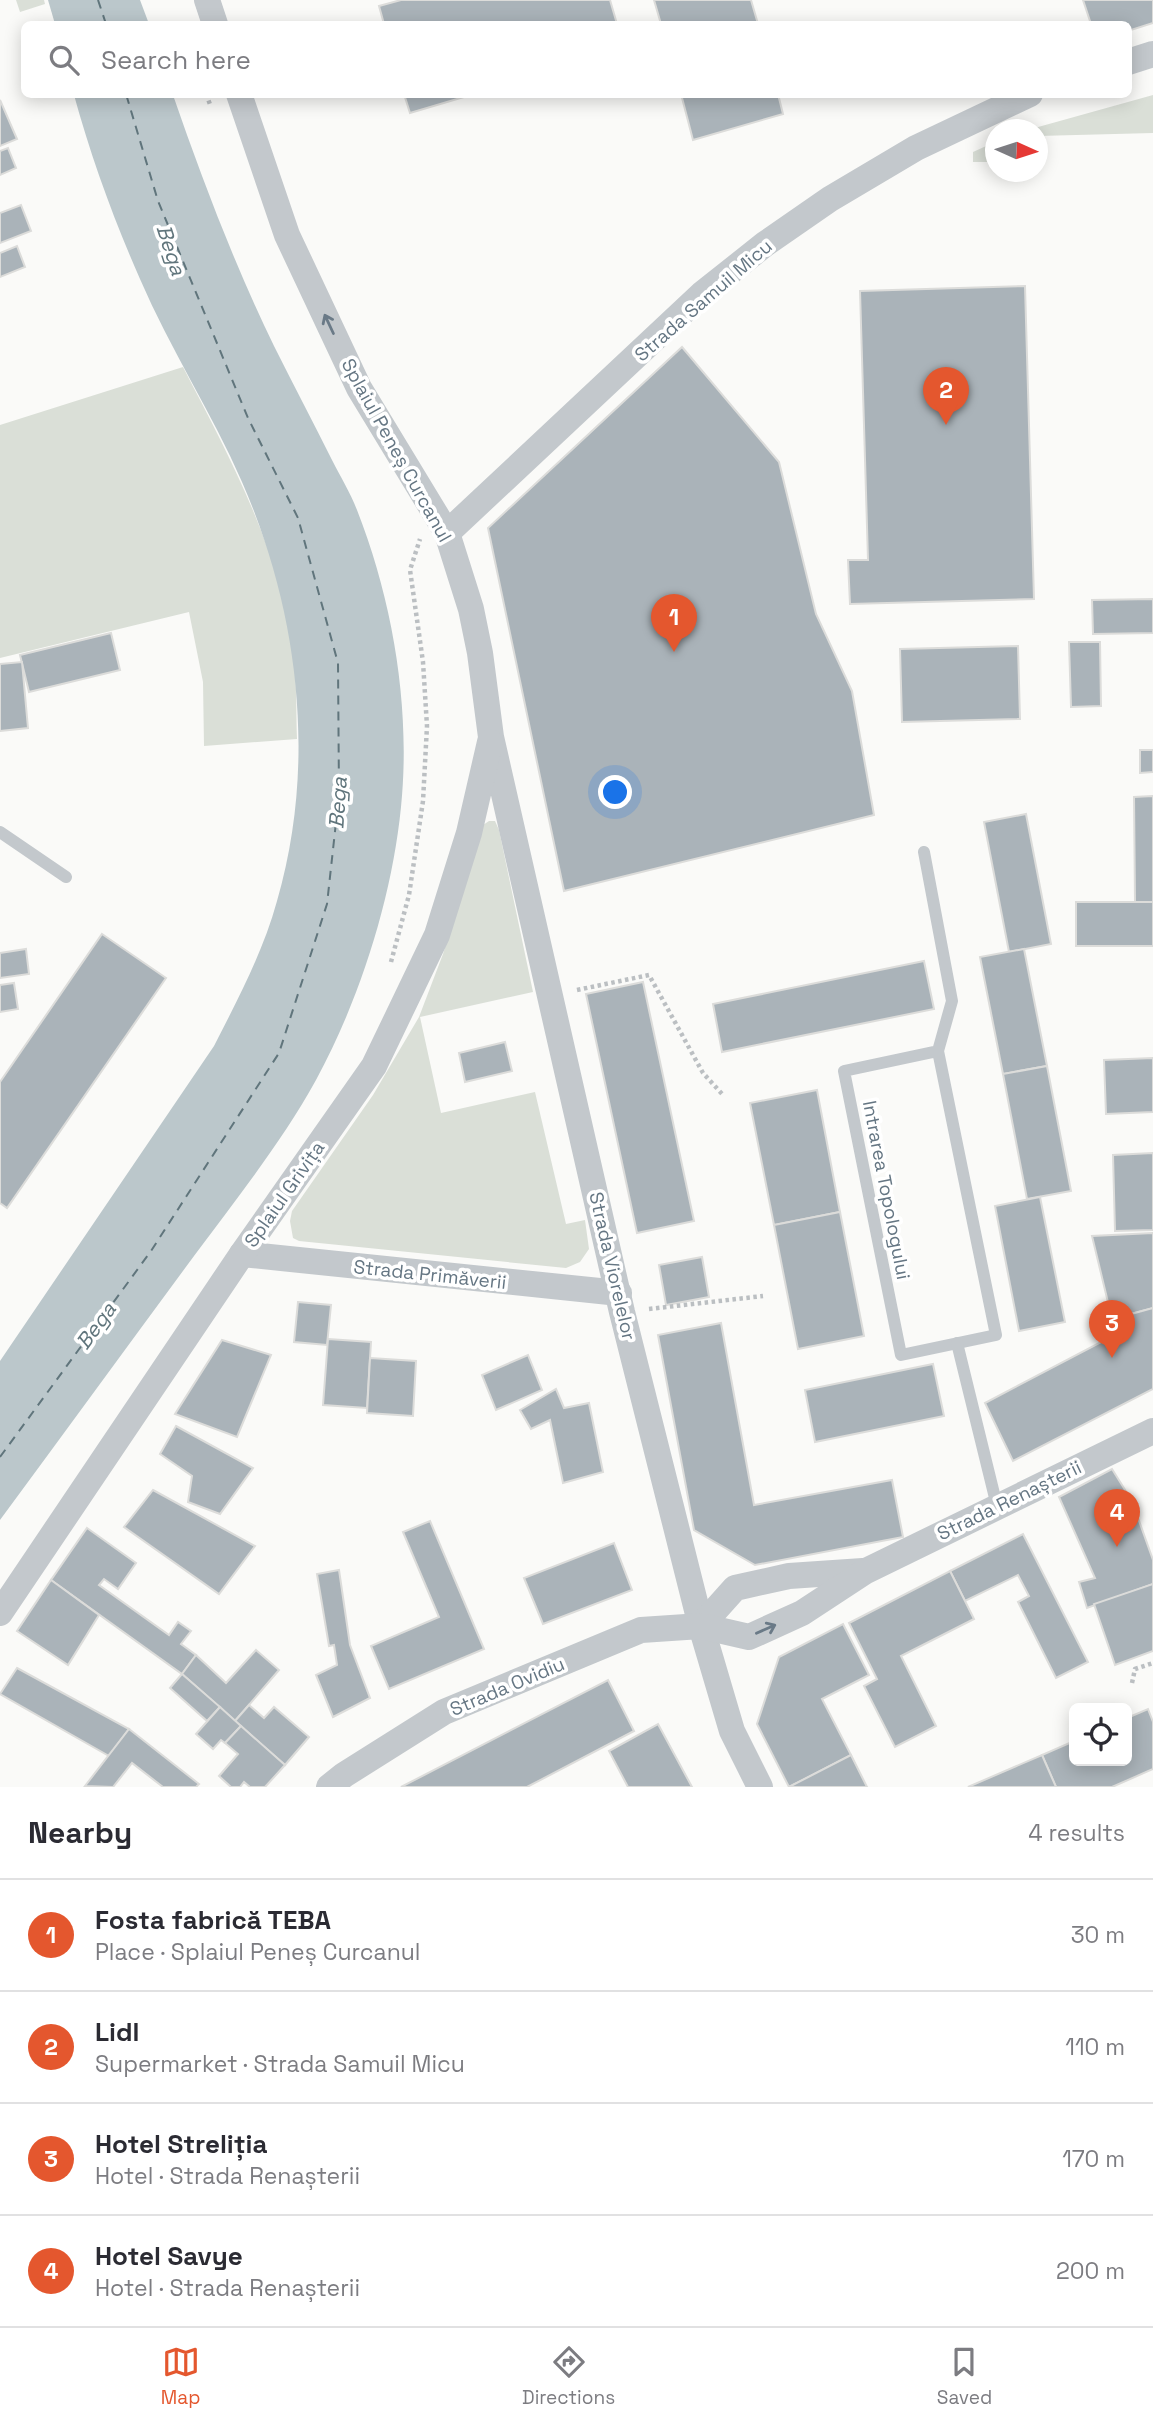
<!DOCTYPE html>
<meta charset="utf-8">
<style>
:root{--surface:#fff;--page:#f7f7f7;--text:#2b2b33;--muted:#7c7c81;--line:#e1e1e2;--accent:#e4572e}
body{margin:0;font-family:"Space Grotesk",sans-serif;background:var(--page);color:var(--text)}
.controls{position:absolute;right:21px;bottom:21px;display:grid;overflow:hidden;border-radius:10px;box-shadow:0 4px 18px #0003}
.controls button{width:63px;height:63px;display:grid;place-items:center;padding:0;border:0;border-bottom:2px solid var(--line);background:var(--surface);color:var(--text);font:35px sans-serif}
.compass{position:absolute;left:985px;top:119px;width:63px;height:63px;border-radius:50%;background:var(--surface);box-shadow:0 4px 18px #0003;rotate:93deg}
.you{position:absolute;left:616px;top:793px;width:24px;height:24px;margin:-18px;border:5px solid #fff;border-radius:50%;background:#1a73e8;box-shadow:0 0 0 10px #1a73e833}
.badge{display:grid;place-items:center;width:46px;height:46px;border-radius:50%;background:var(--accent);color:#fff;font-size:23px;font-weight:700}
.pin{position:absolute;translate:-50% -58px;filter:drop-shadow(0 2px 4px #0008)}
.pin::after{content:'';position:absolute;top:37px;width:24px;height:21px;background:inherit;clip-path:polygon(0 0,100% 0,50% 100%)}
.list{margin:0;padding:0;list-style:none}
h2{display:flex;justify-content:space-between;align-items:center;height:91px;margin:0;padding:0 28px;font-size:30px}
h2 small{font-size:23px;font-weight:400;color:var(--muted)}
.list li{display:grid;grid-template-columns:46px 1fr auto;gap:21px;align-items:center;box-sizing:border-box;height:112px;padding:0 28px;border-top:2px solid var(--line)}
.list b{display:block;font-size:26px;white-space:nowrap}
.list p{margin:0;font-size:23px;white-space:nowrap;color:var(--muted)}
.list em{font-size:23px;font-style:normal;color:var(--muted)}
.icon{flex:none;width:38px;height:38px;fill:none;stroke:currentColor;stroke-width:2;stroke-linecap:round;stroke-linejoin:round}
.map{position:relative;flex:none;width:1153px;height:1787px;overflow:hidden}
.search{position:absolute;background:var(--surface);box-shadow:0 4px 18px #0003;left:21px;right:21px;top:21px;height:77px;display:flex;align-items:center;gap:18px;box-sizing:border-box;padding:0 24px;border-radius:10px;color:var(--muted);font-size:26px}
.sheet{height:539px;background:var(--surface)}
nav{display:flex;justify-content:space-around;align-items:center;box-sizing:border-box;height:98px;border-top:2px solid var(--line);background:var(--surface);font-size:19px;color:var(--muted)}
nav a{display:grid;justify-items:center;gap:4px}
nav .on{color:var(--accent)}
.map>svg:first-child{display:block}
.green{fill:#dadfd7}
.water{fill:#bbc7cb}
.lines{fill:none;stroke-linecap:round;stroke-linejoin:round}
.ferry{stroke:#60757c;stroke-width:2;stroke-dasharray:9 7;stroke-linecap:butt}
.building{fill:#aab3b9;stroke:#dcdcda;stroke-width:2}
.path{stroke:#bbbfc2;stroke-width:4.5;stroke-dasharray:3.5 3.5;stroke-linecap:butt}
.lane{stroke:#c3c8cc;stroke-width:12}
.street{stroke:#c3c8cc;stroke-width:26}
.oneway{stroke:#6a7a87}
.labels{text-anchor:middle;stroke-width:7;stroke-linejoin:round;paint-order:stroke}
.street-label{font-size:19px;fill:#657683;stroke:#fff}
.water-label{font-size:21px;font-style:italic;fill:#60757c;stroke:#fff}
</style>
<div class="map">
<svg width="1153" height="1787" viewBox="0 0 1153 1787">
<rect width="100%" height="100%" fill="#fafaf8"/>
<g class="green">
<polygon points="16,0 44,0 45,4 20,12"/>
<polygon points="1153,95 1153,133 1038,136 1038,130 1031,129"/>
<polygon points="995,142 995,162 973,162 973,152"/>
<path d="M183,367c48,93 99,186 111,292 3,27 2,54 3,80l-93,7 -1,-64 -14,-70 -189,46v-233z"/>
<polygon points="489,821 495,821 499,830 533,992 420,1017 441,1113 535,1092 566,1224 585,1220 589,1249 580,1262 566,1268 299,1241 293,1238 290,1221 292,1211 373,1095 419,1017 443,954 483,825"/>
</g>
<g class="water">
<polygon points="48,0 140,0 149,24 55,24"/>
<path d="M74,95h99c29,84 62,171 101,251 19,38 39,76 58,114 8,16 18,32 25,50 36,92 54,198 44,297 -9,91 -41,192 -85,273 -34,62 -80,119 -122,176 -65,88 -129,176 -194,264v-159l214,-315c24,-47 49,-94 63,-145 40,-138 22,-289 -35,-419 -30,-69 -72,-133 -102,-203 -26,-59 -49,-122 -66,-184z"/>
</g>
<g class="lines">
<g class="ferry">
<polyline points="98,0 106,24"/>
<polyline points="0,1457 151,1251 279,1053 327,904 339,795 338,663 298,518 248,418 158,201 126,94"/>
</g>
</g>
<g class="building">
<polygon points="401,0 610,0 617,24 384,24 379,6"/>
<polygon points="654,0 751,0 758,24 661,24"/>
<polygon points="1083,0 1153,0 1153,23 1128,31 1128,24 1091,24"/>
<polygon points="404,94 474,94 410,113"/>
<polygon points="681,94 778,94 783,114 693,140"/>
<polygon points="0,100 17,139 0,146"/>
<polygon points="8,148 16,168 0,175 0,151"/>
<polygon points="21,205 31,231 0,243 0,213"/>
<polygon points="17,246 25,267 0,277 0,253"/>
<polygon points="1025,286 1034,599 850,604 848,560 868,560 860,291"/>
<polygon points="682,347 779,462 816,614 852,691 874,815 564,891 488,528"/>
<polygon points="1153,599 1153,633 1093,634 1092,600"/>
<polygon points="111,633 120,670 29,692 20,655"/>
<polygon points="1069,642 1100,642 1101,706 1071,707"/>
<polygon points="1018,646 1020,719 902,722 900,649"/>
<polygon points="22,662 28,728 0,731 0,664"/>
<polygon points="1140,750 1153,750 1153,772 1140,773"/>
<polygon points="1153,796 1153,902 1135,902 1134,797"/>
<polygon points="1026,814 1051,944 1009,952 984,822"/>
<rect x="1076" y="902" width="77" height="44"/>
<polygon points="102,934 166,978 7,1208 0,1203 0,1082"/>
<polygon points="26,949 29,974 0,978 0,953"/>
<polygon points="1024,949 1047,1066 1003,1074 980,957"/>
<polygon points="924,961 934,1009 722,1052 713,1004"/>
<polygon points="643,982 694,1221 637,1233 586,994"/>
<polygon points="14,983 18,1009 0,1012 0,985"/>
<polygon points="505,1042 512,1071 465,1082 459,1053"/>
<polygon points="1153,1058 1153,1112 1106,1114 1104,1060"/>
<polygon points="1047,1066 1071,1191 1027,1199 1003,1074"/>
<polygon points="817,1090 840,1212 774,1225 750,1103"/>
<polygon points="1153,1153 1153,1230 1115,1231 1113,1155"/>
<polygon points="1040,1197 1065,1322 1019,1331 995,1206"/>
<polygon points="840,1212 864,1336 798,1349 774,1225"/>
<polygon points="1153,1233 1153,1308 1112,1319 1092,1236"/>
<polygon points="702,1257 709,1297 666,1305 659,1265"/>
<polygon points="298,1302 331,1305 327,1345 294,1342"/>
<polygon points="1153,1308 1153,1389 1013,1461 985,1403 1128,1328 1124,1316"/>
<polygon points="721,1323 754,1505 892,1480 903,1537 755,1565 694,1530 658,1335"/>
<polygon points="328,1339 371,1342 367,1408 323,1405"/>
<polygon points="222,1340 271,1355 237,1437 175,1414"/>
<polygon points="528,1355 542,1390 496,1410 482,1375"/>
<polygon points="370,1358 416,1361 413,1416 367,1413"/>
<polygon points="933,1364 944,1416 815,1442 805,1390"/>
<polygon points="556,1389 564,1408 589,1403 603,1472 563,1483 550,1420 531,1429 520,1410"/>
<polygon points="176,1426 253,1468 220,1514 188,1502 192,1476 160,1454"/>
<polygon points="1112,1469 1132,1501 1153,1560 1153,1584 1087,1608 1079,1582 1095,1578 1059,1497"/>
<polygon points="153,1490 255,1546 219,1594 124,1527"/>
<polygon points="430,1521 484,1649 389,1689 371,1646 439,1617 403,1532"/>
<polygon points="87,1528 136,1563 118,1589 104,1579 99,1585 169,1635 178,1622 191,1631 181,1644 196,1655 182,1674 51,1580"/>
<polygon points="1023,1534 1088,1662 1056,1678 1018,1602 1029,1596 1018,1575 965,1601 950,1571"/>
<polygon points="614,1543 632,1590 543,1624 524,1578"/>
<polygon points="339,1570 350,1645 370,1698 333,1717 316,1675 337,1665 334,1645 329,1646 317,1574"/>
<polygon points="950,1571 974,1619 901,1656 936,1726 895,1747 864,1686 877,1679 849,1623"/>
<polygon points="51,1580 99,1615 68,1665 17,1631"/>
<polygon points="1153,1584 1153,1651 1115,1665 1094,1604"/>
<polygon points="843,1624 869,1675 822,1699 851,1755 789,1787 757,1724 779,1657"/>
<polygon points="256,1650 279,1670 235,1721 182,1674 196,1655 226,1683"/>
<polygon points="17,1668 129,1729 109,1756 0,1694"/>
<polygon points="182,1674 220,1707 207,1721 170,1688"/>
<polygon points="608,1680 634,1731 527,1787 401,1787"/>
<polygon points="249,1705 264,1718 274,1707 309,1737 285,1765 235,1721"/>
<polygon points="220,1707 241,1726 225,1743 221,1740 213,1749 196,1734"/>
<polygon points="1148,1709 1153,1722 1153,1769 1112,1787 1056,1787 1042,1755 1074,1741 1074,1761 1127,1761 1127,1718"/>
<polygon points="658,1724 692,1787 628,1787 609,1751"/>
<polygon points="241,1726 285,1765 265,1787 250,1787 244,1782 240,1787 231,1787 219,1776 238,1754 225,1743"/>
<polygon points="129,1729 199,1784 196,1787 163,1787 132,1763 113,1787 85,1786"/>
<polygon points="851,1755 867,1787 789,1787"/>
<polygon points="1042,1755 1056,1787 968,1787"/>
</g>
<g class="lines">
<g class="path">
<polyline points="206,94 211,107"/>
<polyline points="391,962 409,895 423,801 427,726 423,662 410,570 420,539"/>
<polyline points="577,990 649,975 703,1073 723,1095"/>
<polyline points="649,1309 763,1296"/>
<polyline points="1132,1683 1135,1669 1153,1663"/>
</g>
<g class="lane">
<polyline points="0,832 66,877"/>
<polyline points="924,852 952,1001 938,1051 996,1335 901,1355 844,1071 938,1051"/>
<polyline points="957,1343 997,1506"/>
</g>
<g class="street">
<polyline points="207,0 215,24"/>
<polyline points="1128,62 1153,54"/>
<polyline points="239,94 287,235 359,388 447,533 471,609 480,653 491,737 622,1312 701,1626 732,1731 760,1787"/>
<polyline points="447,533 702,294 765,244 830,199 916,148 1030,94"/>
<polyline points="242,1254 619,1293"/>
<polyline points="0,1613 242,1254 374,1066 437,935 469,833 490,742"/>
<polyline points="701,1626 735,1588 789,1576 863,1571"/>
<polyline points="329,1787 344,1775 444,1712 641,1630 701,1626 749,1637 802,1613 866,1571 1153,1431"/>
</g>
</g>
<defs><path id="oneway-shaft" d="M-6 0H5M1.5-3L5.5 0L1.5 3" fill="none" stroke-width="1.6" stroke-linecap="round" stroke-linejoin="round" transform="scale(1.75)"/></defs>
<g class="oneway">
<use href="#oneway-shaft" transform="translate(329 324) rotate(-115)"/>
<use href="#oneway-shaft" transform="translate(766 1629) rotate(-24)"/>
</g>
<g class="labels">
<g class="street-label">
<text transform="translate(703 300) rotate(-41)" y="7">Strada Samuil Micu</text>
<text transform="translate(397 450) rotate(61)" y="7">Splaiul Peneș Curcanul</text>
<text transform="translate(887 1190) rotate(79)" y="7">Intrarea Topologului</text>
<text transform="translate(284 1194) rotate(-55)" y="7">Splaiul Grivița</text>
<text transform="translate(613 1266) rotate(77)" y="7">Strada Viorelelor</text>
<text transform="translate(430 1274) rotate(6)" y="7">Strada Primăverii</text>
<text transform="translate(1009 1500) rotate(-26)" y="7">Strada Renașterii</text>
<text transform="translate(507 1686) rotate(-23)" y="7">Strada Ovidiu</text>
</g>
<g class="water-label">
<text transform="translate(171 250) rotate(72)" y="7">Bega</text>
<text transform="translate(338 803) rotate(-86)" y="7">Bega</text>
<text transform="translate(96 1326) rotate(-54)" y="7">Bega</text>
</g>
</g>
</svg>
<div class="controls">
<button><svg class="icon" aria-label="locate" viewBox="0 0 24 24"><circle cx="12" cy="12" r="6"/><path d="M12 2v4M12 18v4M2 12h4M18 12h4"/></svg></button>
</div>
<svg class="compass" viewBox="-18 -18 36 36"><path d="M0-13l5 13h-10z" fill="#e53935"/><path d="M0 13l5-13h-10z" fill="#7c7c81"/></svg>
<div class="you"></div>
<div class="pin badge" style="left:674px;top:652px">1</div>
<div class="pin badge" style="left:946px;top:425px">2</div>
<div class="pin badge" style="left:1112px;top:1358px">3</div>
<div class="pin badge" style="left:1117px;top:1547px">4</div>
<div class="search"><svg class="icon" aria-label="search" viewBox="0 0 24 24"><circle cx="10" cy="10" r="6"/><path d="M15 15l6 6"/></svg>Search here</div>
</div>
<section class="sheet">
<h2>Nearby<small>4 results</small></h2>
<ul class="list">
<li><span class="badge">1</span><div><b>Fosta fabrică TEBA</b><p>Place · Splaiul Peneș Curcanul</p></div><em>30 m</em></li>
<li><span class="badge">2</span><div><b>Lidl</b><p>Supermarket · Strada Samuil Micu</p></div><em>110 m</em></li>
<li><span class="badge">3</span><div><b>Hotel Streliția</b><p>Hotel · Strada Renașterii</p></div><em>170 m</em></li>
<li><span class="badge">4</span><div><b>Hotel Savye</b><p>Hotel · Strada Renașterii</p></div><em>200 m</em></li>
</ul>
</section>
<nav>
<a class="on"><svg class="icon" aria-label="map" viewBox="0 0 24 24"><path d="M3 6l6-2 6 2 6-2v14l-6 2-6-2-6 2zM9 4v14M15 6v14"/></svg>Map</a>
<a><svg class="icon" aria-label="directions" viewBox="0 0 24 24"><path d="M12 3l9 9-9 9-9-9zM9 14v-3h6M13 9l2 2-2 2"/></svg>Directions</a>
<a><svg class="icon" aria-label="saved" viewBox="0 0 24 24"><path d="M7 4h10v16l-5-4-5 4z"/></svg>Saved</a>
</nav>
